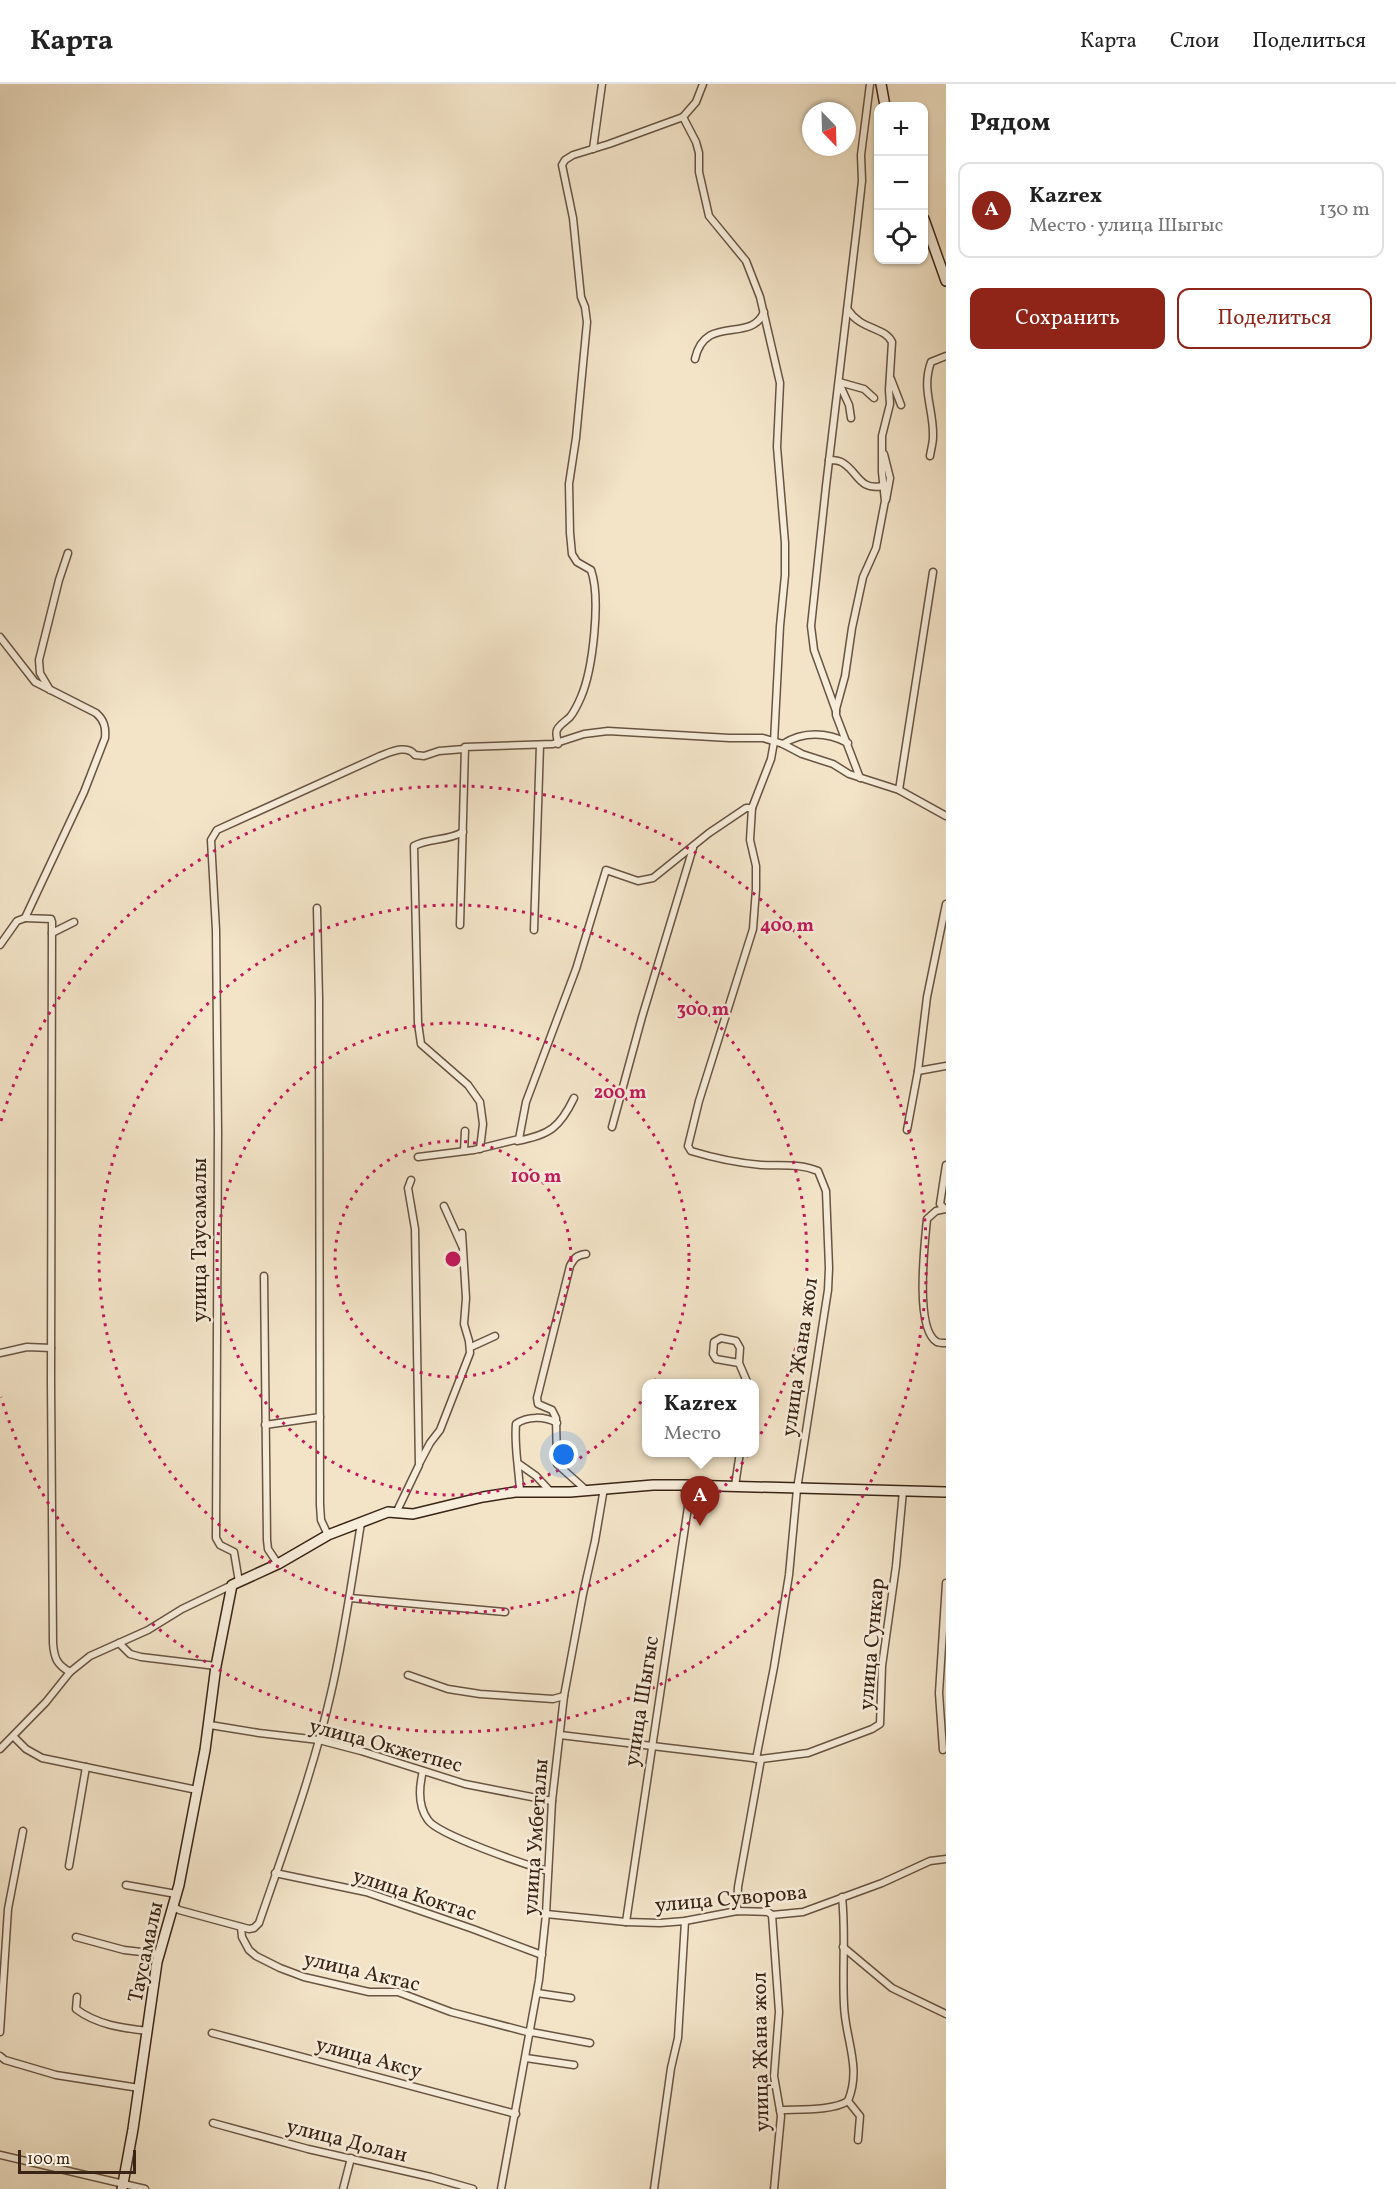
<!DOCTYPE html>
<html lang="ru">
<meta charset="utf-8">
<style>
:root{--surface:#fff;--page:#f6f6f6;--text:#222;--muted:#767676;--line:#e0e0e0;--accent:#8f2418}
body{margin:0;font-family:Vollkorn,serif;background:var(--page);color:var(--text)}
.controls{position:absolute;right:18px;top:18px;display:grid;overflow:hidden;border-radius:12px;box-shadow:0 2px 4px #0004}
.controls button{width:54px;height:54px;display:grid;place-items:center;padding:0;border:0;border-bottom:2px solid var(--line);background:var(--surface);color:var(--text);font:30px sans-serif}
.compass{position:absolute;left:802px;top:18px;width:54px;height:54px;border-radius:50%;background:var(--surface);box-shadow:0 2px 4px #0004;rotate:157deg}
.scale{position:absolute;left:18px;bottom:15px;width:118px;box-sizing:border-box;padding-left:6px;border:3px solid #3a2416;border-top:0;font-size:16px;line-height:21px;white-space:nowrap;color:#3a2416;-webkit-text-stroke:4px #f7eddb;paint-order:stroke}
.you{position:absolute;left:564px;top:1371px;width:21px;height:21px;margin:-15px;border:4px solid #fff;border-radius:50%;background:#1a73e8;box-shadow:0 0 0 9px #1a73e833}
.badge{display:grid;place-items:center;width:39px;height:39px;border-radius:50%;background:var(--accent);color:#fff;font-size:20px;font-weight:700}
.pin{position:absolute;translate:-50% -50px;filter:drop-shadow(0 2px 3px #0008)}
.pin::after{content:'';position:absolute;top:32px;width:21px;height:18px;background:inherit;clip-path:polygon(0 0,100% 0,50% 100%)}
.popup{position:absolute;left:642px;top:1295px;width:117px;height:78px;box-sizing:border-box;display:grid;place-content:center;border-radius:12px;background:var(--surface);filter:drop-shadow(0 2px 4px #0005);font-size:20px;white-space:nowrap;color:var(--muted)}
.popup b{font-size:22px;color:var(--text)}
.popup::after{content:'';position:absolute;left:50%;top:100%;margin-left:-12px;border:12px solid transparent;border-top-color:var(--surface)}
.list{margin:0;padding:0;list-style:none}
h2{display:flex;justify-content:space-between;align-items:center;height:78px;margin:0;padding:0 24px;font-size:26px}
h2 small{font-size:20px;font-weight:400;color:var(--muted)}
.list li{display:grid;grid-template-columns:39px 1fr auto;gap:18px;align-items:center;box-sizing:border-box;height:96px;margin:0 12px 12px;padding:0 12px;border:2px solid var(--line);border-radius:12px}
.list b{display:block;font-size:22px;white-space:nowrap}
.list p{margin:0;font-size:20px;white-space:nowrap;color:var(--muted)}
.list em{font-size:20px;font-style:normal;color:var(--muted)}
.actions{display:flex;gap:12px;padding:18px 24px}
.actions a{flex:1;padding:14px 0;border:2px solid var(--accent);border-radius:12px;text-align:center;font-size:21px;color:var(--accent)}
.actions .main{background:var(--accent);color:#fff}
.icon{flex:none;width:33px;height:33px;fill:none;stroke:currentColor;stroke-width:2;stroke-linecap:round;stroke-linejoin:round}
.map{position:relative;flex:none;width:946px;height:2105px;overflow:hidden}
header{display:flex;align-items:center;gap:36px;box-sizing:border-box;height:84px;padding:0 30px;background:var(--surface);border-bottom:2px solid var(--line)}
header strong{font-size:28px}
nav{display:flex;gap:33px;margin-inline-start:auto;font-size:21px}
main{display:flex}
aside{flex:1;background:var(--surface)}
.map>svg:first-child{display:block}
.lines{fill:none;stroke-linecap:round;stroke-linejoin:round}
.street-casing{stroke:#685442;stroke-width:9}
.secondary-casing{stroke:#3a2416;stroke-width:12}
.street{stroke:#f7eddb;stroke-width:6}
.secondary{stroke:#f7eddb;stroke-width:9}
.ring{fill:none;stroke:#c2185b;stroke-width:3;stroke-dasharray:3 6}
.labels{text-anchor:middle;stroke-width:5;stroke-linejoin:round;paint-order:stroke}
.street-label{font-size:21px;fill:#3a2416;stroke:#f7eddb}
.centre{fill:#c2185b;stroke:#f7eddb;stroke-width:3}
.ring-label{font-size:18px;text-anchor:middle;font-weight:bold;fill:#c2185b;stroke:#f7eddb;stroke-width:5;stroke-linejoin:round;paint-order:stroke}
</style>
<header>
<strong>Карта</strong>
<nav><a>Карта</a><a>Слои</a><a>Поделиться</a></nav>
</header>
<main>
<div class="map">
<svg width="946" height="2105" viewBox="0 0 946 2105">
<rect width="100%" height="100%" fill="#f3e4c8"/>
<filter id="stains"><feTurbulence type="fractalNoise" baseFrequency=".00333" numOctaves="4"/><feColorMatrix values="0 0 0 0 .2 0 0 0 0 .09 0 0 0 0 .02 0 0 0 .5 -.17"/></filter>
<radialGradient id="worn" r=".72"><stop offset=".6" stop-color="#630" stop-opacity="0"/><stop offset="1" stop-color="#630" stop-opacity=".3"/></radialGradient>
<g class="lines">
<g class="street-casing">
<g id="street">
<polyline points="683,33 696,58 699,69 699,88 709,132 746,177 760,213 780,299 777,363 785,459 785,491 780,542 774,658 771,675 752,724"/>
<polyline points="593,65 602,0"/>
<path d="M848,226c13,20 37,17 44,32l-3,48 1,14 -8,32v36l3,29 -9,47 -13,29 -11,51 -7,48 -9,33v6l24,63"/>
<path d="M695,275c10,-46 56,-15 69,-47"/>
<polyline points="891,295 901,321"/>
<polyline points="839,298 864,305 874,314"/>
<polyline points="839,299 849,321 851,334"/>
<polyline points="884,370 890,394 886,416"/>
<path d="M930,372c1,-7 3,-13 3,-19 1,-28 -12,-47 -2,-75l15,-6"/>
<path d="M829,376c5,0 10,0 14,3 15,9 16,28 40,23"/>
<path d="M0,553l35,45 61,31c8,7 10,14 9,25l-21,54 -59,126 26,1 1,3 -1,460 2,261c1,15 4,22 17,29"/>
<polyline points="50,606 40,589 39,576 59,496 68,469"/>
<polyline points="836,627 814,566 811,542 826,402 857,142 862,97 861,71 870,0"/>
<path d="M558,660c0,-4 -3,-10 -1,-14 2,-5 9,-9 13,-13 4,-5 8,-13 11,-20 12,-28 20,-99 10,-127l-14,-8 -5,-8 -2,-21 -1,-49 7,-46 11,-116 -2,-15 -4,-10 -8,-79 -11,-53 3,-5 8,-5 36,-11 74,-27 13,-15 7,-18"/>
<path d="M783,660c20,-13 44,-12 65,-1"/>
<polyline points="899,706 933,488"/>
<path d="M463,748c-16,9 -34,6 -49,14l4,177 3,21 47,41 12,17 3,22 -3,25"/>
<polyline points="317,824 319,915 320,1421 321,1436 328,1451"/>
<polyline points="460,841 465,663 553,660 584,650 608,647 729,654 763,654 783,660 802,670 833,680 849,690 899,706 946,732"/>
<polyline points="534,846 540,661"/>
<polyline points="52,849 74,838"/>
<polyline points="0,861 17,837 25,834"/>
<polyline points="918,987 927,913 946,820"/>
<polyline points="612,1043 642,933 693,764"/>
<polyline points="907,1046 918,987 946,982"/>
<path d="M517,1057c33,-6 43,-14 57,-43"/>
<polyline points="464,1067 465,1047"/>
<path d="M418,1073l56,-7 45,-11 7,-37 50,-133 30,-99 32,11 15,-3 56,-45 37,-25h6l-2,32 6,26v23l-3,40 -54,172 -11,45 3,5c23,7 47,12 70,14 20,1 38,-2 57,6l8,20 3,77 -1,22 -31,199 -8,86 -15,92 -18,92"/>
<polyline points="444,1122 462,1162"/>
<path d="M945,1125l-9,2 -9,8c-2,22 -13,110 10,123 2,1 7,1 9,1"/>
<polyline points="945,1125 940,1120 946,1081"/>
<path d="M586,1170c-9,1 -12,4 -16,12l-33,132 1,6 14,6 4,8 1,46 29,26"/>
<polyline points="264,1192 267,1456 268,1465 278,1480"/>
<polyline points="471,1263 495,1252"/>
<polyline points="0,1269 27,1263 51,1264"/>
<polyline points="739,1279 716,1275 713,1270 714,1258 721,1254 736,1257 740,1264 739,1279 748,1300"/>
<polyline points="265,1341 320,1333"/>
<polyline points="420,1378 430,1359 440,1346 470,1269 469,1257 464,1240 466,1214 462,1149"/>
<polyline points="519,1380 536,1392 550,1407"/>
<polyline points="735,1402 740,1368"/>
<path d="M520,1408c-1,-23 -6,-45 -4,-68 11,-8 29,-8 41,-1"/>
<polyline points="396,1429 419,1381 415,1145 408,1104 411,1096"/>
<path d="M239,1498l-5,-30 -14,-7 -4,-7 2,-406 -2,-202 -5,-90 6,-10 163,-74c11,-4 27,-12 35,-1l9,1 15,-5 25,-2"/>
<polyline points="350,1514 505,1528"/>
<polyline points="119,1559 130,1570 141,1573 216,1582"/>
<polyline points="408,1591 448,1605 480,1610 553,1615 564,1612"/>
<polyline points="210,1641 259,1649 319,1656 361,1667 465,1700 552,1717"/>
<polyline points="560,1651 761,1675 808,1669 872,1645 880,1640 882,1582 896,1482 903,1407"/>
<polyline points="14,1653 26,1665 42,1674 197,1706"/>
<polyline points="0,1665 46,1618 70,1588 90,1572 148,1546 182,1525 232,1501"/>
<polyline points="943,1666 939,1609 946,1499"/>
<path d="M423,1687c-4,16 -6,34 5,49 10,15 99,45 120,51"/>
<polyline points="69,1782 86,1683"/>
<polyline points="275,1789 366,1808 473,1845 542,1871"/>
<polyline points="126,1801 176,1810"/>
<path d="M842,1813c4,35 0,72 2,108 1,34 18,62 4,96l12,15 -2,24"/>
<path d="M173,1822l6,4 70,19 5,-1 5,-5c26,-76 54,-151 72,-230 13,-56 21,-113 30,-170"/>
<polyline points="737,1827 738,1803 761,1675"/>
<polyline points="546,1830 626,1838 660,1839 685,1837 737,1827 768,1828 772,1831 803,1828 882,1799 930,1777 946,1775"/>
<polyline points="772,1831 779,1928 774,1992 781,2032 774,2105"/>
<polyline points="626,1838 688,1423 684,1401"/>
<polyline points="241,1843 242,1853 249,1866 256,1872 280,1884 304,1893 369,1908 398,1908 451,1928 531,1949"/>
<polyline points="76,1853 124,1866 159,1870"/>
<polyline points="843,1863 892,1904 946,1930"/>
<polyline points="537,1909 571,1914"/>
<path d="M77,1913l-1,12c21,16 47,19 72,22"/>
<polyline points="0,1948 8,1825 23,1747"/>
<polyline points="531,1948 590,1959"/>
<polyline points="212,1949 516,2030"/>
<polyline points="0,1972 5,1976 56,1991 139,2004"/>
<polyline points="526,1974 574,1981"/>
<path d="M780,2026c18,-1 53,1 68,-9"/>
<polyline points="213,2039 308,2065 431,2093 473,2105"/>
<polyline points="0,2071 145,2105"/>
<polyline points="343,2105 351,2074"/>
<polyline points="501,2105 539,1896 546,1830 552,1717 564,1612 583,1510 595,1457 604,1404"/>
<polyline points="654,2105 671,1984 678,1954 685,1837"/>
</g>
</g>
<g class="secondary-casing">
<g id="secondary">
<polyline points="881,0 885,22"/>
<polyline points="924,135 946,197"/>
<polyline points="122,2105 133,2045 157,1878 179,1801 205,1666 216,1582 232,1501 278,1480 328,1451 388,1428 413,1430 483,1413 515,1408 570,1408 653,1401 684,1401 946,1408"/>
</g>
</g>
<use href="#street" class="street"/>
<use href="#secondary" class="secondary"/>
</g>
<g class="ring">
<circle cx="453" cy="1175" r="118"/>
<circle cx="453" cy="1175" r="236"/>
<circle cx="453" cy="1175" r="354"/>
<path d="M1 1037A473 473 0 1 1 1 1313"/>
</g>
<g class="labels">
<g class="street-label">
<text transform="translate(199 1156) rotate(-90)" y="7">улица Таусамалы</text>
<text transform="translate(799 1273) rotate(-82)" y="7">улица Жана жол</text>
<text transform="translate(871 1560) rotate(-85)" y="7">улица Сункар</text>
<text transform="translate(641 1617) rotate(-81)" y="7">улица Шыгыс</text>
<text transform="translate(386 1661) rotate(15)" y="7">улица Окжетпес</text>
<text transform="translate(535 1753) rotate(-86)" y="7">улица Умбеталы</text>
<text transform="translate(415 1810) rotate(18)" y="7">улица Коктас</text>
<text transform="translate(731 1814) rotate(-5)" y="7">улица Суворова</text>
<text transform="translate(145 1868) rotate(-78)" y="7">Таусамалы</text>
<text transform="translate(362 1887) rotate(13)" y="7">улица Актас</text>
<text transform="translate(760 1968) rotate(-91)" y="7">улица Жана жол</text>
<text transform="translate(369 1973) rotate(15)" y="7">улица Аксу</text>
<text transform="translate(347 2056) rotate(14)" y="7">улица Долан</text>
</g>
</g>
<circle cx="453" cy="1175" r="9" class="centre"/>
<g class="ring-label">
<text x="787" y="847">400 m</text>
<text x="703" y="931">300 m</text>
<text x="620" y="1014">200 m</text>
<text x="536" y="1098">100 m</text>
</g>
<rect width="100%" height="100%" filter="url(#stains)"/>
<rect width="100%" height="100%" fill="url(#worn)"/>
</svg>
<div class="controls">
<button>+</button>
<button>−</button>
<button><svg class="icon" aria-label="locate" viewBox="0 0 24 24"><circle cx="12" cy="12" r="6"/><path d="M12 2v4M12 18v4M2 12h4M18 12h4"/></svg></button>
</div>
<svg class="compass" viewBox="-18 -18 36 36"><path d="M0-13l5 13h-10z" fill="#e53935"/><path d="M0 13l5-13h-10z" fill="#767676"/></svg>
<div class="scale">100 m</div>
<div class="you"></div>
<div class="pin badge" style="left:700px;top:1442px">A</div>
<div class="popup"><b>Kazrex</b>Место</div>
</div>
<aside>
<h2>Рядом<small></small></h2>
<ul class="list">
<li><span class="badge">A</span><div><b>Kazrex</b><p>Место · улица Шыгыс</p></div><em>130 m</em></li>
</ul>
<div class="actions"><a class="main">Сохранить</a><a>Поделиться</a></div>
</aside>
</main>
